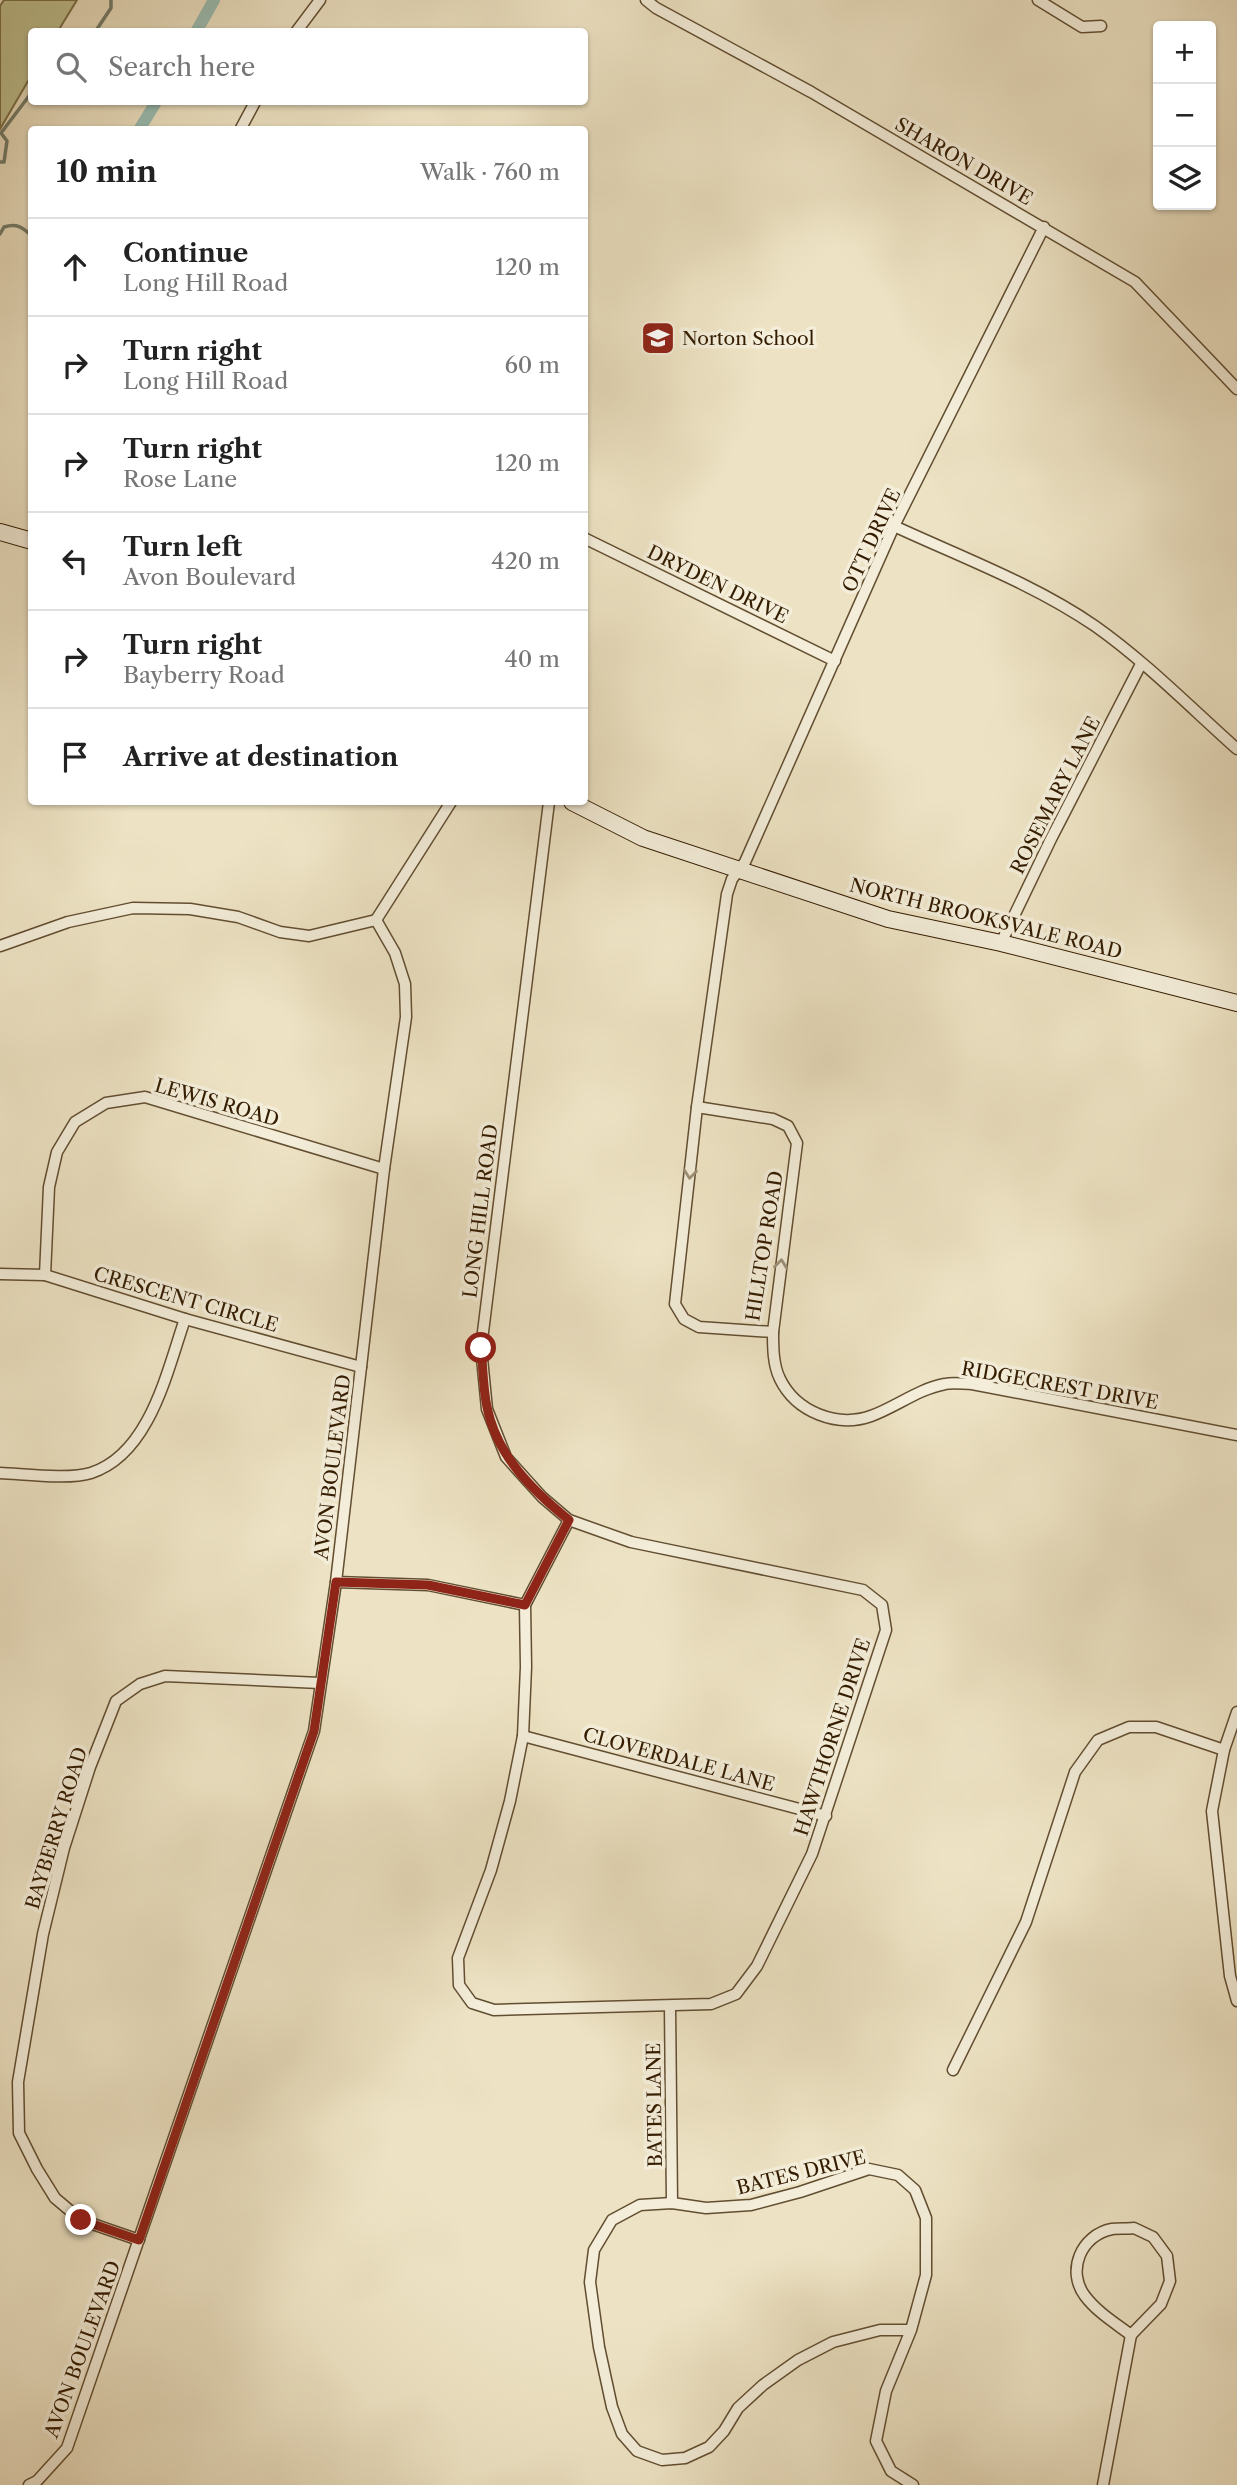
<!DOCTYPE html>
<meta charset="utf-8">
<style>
:root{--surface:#fff;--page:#f6f6f6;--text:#222;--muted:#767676;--line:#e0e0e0}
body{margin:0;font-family:"Libre Caslon Text",serif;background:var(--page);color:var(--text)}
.controls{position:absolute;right:21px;top:21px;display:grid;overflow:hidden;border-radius:7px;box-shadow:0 2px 5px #0004}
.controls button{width:63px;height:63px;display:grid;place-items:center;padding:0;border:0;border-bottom:2px solid var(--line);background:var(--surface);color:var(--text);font:35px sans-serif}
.stop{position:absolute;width:21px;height:21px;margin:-16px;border:5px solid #8f2418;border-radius:50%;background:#fff}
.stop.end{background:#8f2418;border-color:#fff;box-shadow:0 2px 7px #0008}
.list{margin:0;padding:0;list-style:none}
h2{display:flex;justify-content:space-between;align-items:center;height:91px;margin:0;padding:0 28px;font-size:30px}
h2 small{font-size:23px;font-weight:400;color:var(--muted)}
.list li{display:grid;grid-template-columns:46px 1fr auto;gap:21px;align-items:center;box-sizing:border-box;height:98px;padding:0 28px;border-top:2px solid var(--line)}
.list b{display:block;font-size:26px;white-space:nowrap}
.list p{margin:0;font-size:23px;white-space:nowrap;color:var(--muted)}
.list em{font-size:23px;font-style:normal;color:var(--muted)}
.icon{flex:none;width:38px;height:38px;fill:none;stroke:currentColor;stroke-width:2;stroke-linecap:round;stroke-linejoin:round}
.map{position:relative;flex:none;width:1237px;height:2485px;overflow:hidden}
.search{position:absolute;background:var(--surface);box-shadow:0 2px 5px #0004;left:28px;top:28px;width:560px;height:77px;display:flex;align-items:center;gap:18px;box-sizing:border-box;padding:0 24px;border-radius:7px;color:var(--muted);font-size:26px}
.panel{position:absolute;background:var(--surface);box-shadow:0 2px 5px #0004;left:28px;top:126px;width:560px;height:679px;border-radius:7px}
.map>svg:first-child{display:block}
.green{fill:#bfc190;stroke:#7a6e48;stroke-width:2}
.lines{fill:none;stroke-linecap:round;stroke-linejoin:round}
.stream{stroke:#717d6c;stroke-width:3.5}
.canal{stroke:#99beb4;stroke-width:12}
.minor-casing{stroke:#624e31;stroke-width:13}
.secondary-casing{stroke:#341c00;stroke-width:18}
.minor{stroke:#f3edd9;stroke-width:10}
.secondary{stroke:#f3edd9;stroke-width:16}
.oneway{stroke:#9d8f77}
.route{stroke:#8f2418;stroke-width:9}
.labels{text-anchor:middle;stroke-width:7;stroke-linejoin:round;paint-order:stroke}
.street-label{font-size:19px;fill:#341c00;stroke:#f3edd9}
.poi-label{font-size:19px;fill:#341c00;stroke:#f3edd9;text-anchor:start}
</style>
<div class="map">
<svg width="1237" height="2485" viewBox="0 0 1237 2485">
<rect width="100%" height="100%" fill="#ede3c4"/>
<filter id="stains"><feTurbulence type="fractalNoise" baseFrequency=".00286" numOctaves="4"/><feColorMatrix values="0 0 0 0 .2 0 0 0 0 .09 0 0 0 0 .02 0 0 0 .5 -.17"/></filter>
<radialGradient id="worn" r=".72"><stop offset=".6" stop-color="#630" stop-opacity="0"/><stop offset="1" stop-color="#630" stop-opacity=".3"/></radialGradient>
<polygon class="green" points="4,0 77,0 58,31 32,32 31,76 0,129 0,6"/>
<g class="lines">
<g class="stream">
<polyline points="95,32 111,8 111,0"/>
<polyline points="0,162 4,162 7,141 1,133 32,92"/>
<path d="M0,234l4,-7c13,-4 18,0 28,9"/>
</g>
<g class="canal">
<polyline points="196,32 214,0"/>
<polyline points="139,130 156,102"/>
</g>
<g class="minor-casing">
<g id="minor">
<polyline points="646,0 656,8 811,92 1135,282 1237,389"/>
<polyline points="1038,0 1082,27 1101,26"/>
<polyline points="296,32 320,0"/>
<polyline points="240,130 255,102"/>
<path d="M894,526c67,31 140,58 201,100 51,36 96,82 142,123"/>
<polyline points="584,538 835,661"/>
<polyline points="549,802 481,1348 487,1409 506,1457 542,1497 569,1520 631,1542 863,1590 882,1605 886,1630 812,1854 757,1966 736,1994 711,2004 494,2010 472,2003 459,1985 458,1958 491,1870 510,1801 523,1736 526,1667 525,1605 569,1520"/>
<polyline points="1001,943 1051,839 1141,664"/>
<polyline points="0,946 68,922 133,908 190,909 238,917 280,932 309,936 376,920"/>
<path d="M697,1107l76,12 15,7 9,17 -24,189c0,15 0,33 7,47 16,33 57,49 91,37 25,-9 47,-27 74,-32 8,-2 18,0 27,0l265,51"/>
<polyline points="0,1274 45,1275 185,1319 361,1367"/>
<polyline points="45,1275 49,1187 57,1152 75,1122 106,1103 145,1097 384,1169"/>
<polyline points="773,1332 699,1327 684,1319 675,1304 697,1107 727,894 732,879 745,862 894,526 1044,227"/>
<path d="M0,1473c24,1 69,7 91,0 59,-19 76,-102 94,-154"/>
<polyline points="336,1582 428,1585 525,1605"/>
<polyline points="1237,1712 1224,1750 1212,1811 1230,1976 1237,2001"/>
<polyline points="523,1736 826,1816"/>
<polyline points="670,2006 672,2203"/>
<polyline points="953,2070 1026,1922 1075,1772 1098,1740 1129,1727 1156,1727 1224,1750"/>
<path d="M1134,2228l19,9 14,19 3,25 -9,23 -30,31c-16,-12 -34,-23 -46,-39 -19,-25 -4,-61 27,-67 7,-1 15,0 22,-1z"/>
<polyline points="139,2240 81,2220 55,2198 37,2169 19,2133 18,2082 43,1934 64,1848 90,1767 116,1701 140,1684 165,1676 320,1683"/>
<polyline points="911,2330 880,2330 833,2342 798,2360 763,2385 738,2408 724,2431 709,2447 685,2458 662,2460 637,2451 622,2434 612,2407 599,2347 590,2282 594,2250 612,2220 640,2205 672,2203 706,2208 751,2205 800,2192 869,2169 898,2175 915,2190 926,2218 926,2275 911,2330 886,2391 876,2441 891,2471 913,2485"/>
<polyline points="29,2485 37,2481 67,2448 314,1731 336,1582 384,1169 406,1017 405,984 395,953 376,920 451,802"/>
<polyline points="1103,2485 1131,2335"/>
</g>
</g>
<g class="secondary-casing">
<g id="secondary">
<polyline points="0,532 32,541"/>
<polyline points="572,802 643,838 888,919 1001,943 1237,1003"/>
</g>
</g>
<use href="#minor" class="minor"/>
<use href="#secondary" class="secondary"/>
</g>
<defs><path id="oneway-chevron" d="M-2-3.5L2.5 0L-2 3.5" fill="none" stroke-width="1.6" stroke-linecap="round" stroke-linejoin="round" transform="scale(1.75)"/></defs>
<g class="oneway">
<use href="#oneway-chevron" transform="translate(690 1174) rotate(96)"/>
<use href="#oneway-chevron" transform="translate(781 1264) rotate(-83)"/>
</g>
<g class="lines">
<path class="route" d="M81,2220l58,20 175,-509 22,-149 92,3 97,20 44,-85c-37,-30 -72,-64 -82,-113 -4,-19 -4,-40 -6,-59"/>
</g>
<defs>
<g id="school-square" transform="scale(1.75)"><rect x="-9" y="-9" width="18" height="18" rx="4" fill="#8f2418" stroke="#f3edd9"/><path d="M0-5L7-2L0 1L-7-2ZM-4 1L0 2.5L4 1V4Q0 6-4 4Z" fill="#fff"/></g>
</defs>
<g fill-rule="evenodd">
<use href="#school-square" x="658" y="338"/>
</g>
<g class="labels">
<g class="street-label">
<text transform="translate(964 161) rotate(30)" y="7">SHARON DRIVE</text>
<text transform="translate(871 540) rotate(-65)" y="7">OTT DRIVE</text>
<text transform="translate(718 584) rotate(26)" y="7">DRYDEN DRIVE</text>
<text transform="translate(1055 795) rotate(-63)" y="7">ROSEMARY LANE</text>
<text transform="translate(986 918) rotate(14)" y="7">NORTH BROOKSVALE ROAD</text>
<text transform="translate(217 1102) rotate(16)" y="7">LEWIS ROAD</text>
<text transform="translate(480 1211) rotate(-83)" y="7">LONG HILL ROAD</text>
<text transform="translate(764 1246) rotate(-81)" y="7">HILLTOP ROAD</text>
<text transform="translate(186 1299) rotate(16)" y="7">CRESCENT CIRCLE</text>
<text transform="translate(1060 1385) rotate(10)" y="7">RIDGECREST DRIVE</text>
<text transform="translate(332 1467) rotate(-83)" y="7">AVON BOULEVARD</text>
<text transform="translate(832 1737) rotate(-72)" y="7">HAWTHORNE DRIVE</text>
<text transform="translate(679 1759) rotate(15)" y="7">CLOVERDALE LANE</text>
<text transform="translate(56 1828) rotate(-73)" y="7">BAYBERRY ROAD</text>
<text transform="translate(654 2105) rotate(-91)" y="7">BATES LANE</text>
<text transform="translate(801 2172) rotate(-14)" y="7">BATES DRIVE</text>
<text transform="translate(82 2349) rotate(-70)" y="7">AVON BOULEVARD</text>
</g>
<g class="poi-label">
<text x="682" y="345">Norton School</text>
</g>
</g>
<rect width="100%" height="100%" filter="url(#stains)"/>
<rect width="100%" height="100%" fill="url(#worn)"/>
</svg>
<div class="controls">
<button>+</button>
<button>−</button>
<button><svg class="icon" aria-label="layers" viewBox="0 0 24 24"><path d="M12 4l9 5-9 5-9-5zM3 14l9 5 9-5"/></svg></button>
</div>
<div class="stop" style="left:481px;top:1348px"></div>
<div class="stop end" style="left:81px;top:2220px"></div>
<div class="search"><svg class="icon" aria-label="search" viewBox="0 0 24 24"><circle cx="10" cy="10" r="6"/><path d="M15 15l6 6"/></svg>Search here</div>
<section class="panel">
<h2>10 min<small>Walk · 760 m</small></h2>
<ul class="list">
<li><svg class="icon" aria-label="ahead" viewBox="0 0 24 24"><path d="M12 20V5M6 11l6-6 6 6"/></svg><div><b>Continue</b><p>Long Hill Road</p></div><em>120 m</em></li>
<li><svg class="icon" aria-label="right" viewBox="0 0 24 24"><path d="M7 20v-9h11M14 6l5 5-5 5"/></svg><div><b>Turn right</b><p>Long Hill Road</p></div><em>60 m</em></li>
<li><svg class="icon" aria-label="right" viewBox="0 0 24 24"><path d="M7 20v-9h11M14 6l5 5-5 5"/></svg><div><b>Turn right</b><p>Rose Lane</p></div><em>120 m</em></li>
<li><svg class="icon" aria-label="left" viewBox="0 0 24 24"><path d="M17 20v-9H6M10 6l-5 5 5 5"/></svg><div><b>Turn left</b><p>Avon Boulevard</p></div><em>420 m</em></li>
<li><svg class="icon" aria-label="right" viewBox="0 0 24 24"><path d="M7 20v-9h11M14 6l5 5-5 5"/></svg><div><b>Turn right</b><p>Bayberry Road</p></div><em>40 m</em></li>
<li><svg class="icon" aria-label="arrive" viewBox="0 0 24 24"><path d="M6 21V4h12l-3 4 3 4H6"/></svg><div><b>Arrive at destination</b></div></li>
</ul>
</section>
</div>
